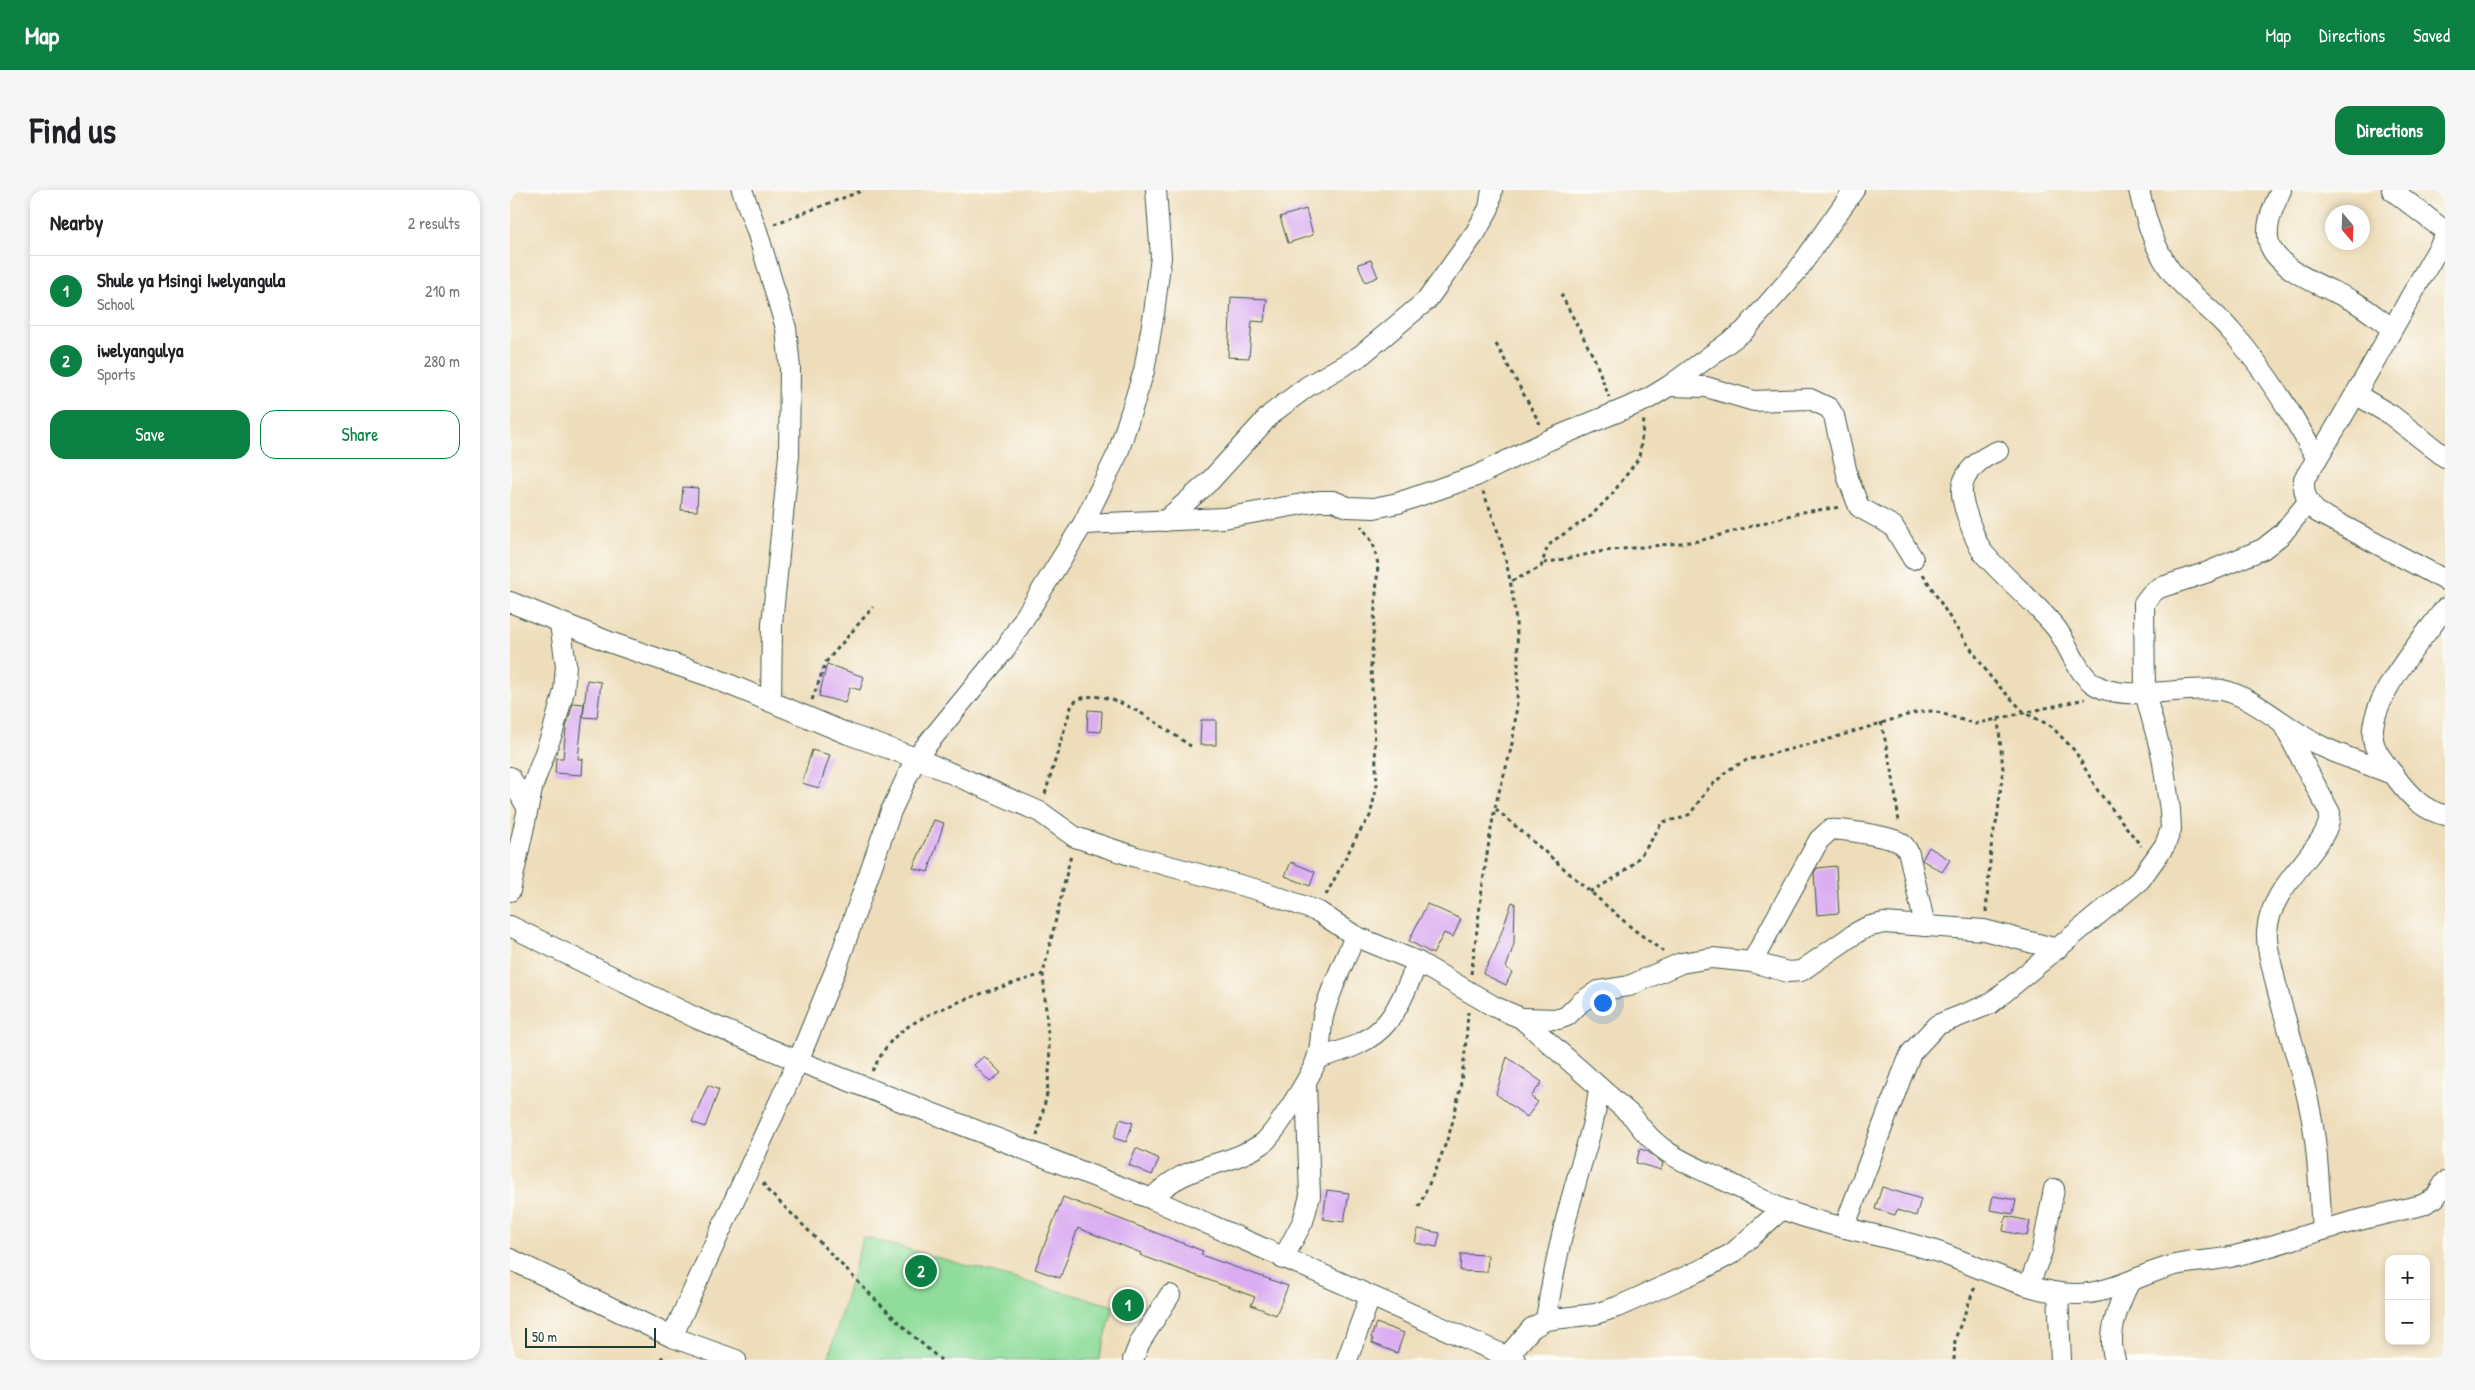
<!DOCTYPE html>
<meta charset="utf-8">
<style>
:root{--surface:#fff;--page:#f6f6f6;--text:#202124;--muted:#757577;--line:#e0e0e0;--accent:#0b8043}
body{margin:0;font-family:"Patrick Hand",sans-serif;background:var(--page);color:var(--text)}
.controls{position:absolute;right:15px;bottom:15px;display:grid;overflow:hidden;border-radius:10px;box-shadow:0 2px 8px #0003}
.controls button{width:45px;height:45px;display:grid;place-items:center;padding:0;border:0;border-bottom:1px solid var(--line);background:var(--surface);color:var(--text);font:25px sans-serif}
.compass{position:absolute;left:1815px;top:15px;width:45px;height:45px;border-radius:50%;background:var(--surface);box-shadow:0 2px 8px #0003;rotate:161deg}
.scale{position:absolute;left:15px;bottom:12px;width:131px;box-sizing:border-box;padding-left:5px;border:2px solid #1f3d34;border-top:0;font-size:14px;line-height:18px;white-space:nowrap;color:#1f3d34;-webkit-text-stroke:4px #fdfcf7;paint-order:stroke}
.you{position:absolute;left:1092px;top:812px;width:18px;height:18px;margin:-12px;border:4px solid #fff;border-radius:50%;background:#1a73e8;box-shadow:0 0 0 8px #1a73e833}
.badge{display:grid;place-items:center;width:32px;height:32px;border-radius:50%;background:var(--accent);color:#fff;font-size:16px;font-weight:700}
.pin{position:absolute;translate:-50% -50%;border:2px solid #fff;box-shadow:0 1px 5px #0006}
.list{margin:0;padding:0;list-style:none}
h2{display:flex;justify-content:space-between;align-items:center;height:65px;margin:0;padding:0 20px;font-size:21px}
h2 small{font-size:16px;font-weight:400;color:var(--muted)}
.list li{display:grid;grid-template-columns:32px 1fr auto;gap:15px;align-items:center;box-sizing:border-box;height:70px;padding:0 20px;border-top:1px solid var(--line)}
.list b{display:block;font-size:19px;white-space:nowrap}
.list p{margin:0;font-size:16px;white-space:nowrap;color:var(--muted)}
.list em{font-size:16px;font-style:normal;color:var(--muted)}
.actions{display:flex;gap:10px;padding:15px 20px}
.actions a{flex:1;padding:11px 0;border:1px solid var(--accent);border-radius:15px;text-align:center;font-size:18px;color:var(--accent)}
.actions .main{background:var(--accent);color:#fff}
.map{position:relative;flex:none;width:1935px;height:1170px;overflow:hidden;border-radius:15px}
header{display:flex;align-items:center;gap:30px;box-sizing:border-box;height:70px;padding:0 25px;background:var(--accent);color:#fff}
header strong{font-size:24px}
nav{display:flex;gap:28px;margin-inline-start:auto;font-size:18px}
.intro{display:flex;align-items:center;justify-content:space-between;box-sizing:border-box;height:120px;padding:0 30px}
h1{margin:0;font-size:35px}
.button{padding:12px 22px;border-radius:15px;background:var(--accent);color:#fff;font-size:18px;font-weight:700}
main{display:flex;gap:30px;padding:0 30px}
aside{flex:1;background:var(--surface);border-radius:15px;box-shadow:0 2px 8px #0003}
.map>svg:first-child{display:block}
.green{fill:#90dd9b;stroke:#588d68}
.building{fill:#daadf2}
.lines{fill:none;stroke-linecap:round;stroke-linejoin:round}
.minor-casing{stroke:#3e5548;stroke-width:22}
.path{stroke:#3e5548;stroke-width:3;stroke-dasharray:4 4;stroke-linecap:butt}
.minor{stroke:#fff;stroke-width:20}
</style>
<header>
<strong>Map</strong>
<nav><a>Map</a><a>Directions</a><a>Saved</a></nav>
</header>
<div class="intro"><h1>Find us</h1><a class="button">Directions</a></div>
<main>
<aside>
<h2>Nearby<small>2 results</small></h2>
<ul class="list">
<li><span class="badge">1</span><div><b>Shule ya Msingi Iwelyangula</b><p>School</p></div><em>210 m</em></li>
<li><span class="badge">2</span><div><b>iwelyangulya</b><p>Sports</p></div><em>280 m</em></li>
</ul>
<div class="actions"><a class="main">Save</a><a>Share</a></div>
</aside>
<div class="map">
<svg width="1935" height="1170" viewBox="0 0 1935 1170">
<rect width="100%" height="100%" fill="#fdfcf7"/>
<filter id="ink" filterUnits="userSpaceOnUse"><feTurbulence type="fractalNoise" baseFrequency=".02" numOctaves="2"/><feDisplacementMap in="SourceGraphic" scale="10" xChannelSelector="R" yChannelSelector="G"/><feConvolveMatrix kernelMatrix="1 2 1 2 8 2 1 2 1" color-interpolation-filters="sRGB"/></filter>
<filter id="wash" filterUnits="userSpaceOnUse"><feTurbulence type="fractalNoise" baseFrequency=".0096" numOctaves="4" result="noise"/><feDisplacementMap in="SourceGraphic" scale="20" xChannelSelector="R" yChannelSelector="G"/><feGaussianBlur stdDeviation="1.12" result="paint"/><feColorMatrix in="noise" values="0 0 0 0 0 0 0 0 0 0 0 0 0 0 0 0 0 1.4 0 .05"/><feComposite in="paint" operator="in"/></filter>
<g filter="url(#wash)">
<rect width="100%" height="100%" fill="#eeddba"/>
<polygon class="green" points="353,1047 604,1116 589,1170 318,1170"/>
<g id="blocks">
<g class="building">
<polygon points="796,19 803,45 778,53 770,27"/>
<polygon points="861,70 868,87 855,92 848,74"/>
<polygon points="721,107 757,109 754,132 742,131 739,168 718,167"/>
<polygon points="173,297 188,298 187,321 171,320"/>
<polygon points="317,474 354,487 350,500 340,497 335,513 309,506"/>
<polygon points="77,490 91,492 87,528 73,527"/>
<polygon points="63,513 74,514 68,569 73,569 72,585 45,583 46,568 53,568 56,538"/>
<polygon points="578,520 592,521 591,542 577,541"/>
<polygon points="691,530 706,530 706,555 690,555"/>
<polygon points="302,560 320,565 309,598 292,593"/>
<polygon points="424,630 434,633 418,682 403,678"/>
<polygon points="1419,657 1440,670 1432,682 1412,670"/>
<polygon points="781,672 805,682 800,696 775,686"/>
<polygon points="1326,676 1329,723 1307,725 1304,683 1307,678"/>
<polygon points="1002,712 1005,713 1004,754 996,778 1002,782 996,795 973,784 986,758"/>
<polygon points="917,714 951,729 943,747 934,743 923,764 899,751"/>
<polygon points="474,866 491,883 480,892 464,875"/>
<polygon points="997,867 1032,892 1021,907 1028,912 1017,927 986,904"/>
<polygon points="198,895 209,900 195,937 182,932"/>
<polygon points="610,929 623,933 616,952 604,948"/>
<polygon points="626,958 649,969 642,985 619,975"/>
<polygon points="1130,959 1137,961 1153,973 1151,980 1126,973"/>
<polygon points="1372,997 1411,1009 1406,1026 1387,1020 1385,1025 1365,1019"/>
<polygon points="817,1000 839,1003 834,1032 813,1029"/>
<polygon points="1483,1006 1506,1010 1503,1024 1480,1020"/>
<polygon points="553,1007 693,1061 691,1065 778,1096 766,1125 741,1115 745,1107 630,1065 631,1063 568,1038 550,1088 525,1079"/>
<polygon points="1496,1026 1520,1031 1517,1046 1493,1041"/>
<polygon points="908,1039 930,1043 927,1057 905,1053"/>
<polygon points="951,1064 978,1065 977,1082 950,1081"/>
<polygon points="866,1133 894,1143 887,1163 862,1153 863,1149 861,1148"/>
</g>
</g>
</g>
<g filter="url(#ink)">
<use href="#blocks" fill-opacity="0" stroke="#3e5548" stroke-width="1"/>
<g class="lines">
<g class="minor-casing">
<g id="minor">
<polyline points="232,0 247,41 276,138 280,178 279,265 262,434 261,511"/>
<path d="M1629,0c6,27 15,59 32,81 16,22 41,38 59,59 35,39 62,83 87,129"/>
<path d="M1771,0c-7,16 -18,37 -11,56 12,27 59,42 83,55 13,7 26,18 38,27"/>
<polyline points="1882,0 1935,41"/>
<path d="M1935,47c-48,81 -90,164 -141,242 -1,15 3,23 13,33l128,68"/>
<polyline points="1159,196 1196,197 1244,211 1300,209 1319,218 1324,226 1338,288 1349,317 1383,336 1403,369"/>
<polyline points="1847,205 1881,225 1935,267"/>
<path d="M1488,261c-16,6 -36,21 -36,40 -1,9 5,24 8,33 4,10 7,22 15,31 22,25 49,46 71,73 13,17 20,44 38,56 30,20 93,1 128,6 28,5 65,38 91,52 26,14 55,22 81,33"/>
<polyline points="655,331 700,291 761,224 798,196 850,166 917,110 966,42 979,18 982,0"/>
<polyline points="573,334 714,328 809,311 823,311 838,317 864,318 888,313 966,286 1039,250 1136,210 1159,196 1234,141 1287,81 1344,0"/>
<path d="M0,412l102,41 97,33 139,58 68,24 124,54 35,25 61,20 126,34 57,21 36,24 63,26 77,45 26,11 112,99c25,36 49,44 88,62 20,9 40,21 61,30 51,20 107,26 159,44 40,15 95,42 137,41 35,-1 64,-21 97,-29 18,-4 37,-4 55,-8 32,-7 62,-18 93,-27 32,-10 66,-17 99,-25l13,-7 10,-16"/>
<path d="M1935,418c-22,31 -82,96 -71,136 4,13 16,25 23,35 13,17 27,32 48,36"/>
<path d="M1774,536l46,87c0,36 -60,69 -63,119 -1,16 5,33 8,48 10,42 25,83 34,125 9,40 10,84 13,125"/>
<polyline points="0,587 17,617"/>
<polyline points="0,701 23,595 43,541 54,501 56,475 50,434"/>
<polyline points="0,736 186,828 288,871 642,1009 1005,1170"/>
<path d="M1242,772l67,-122 11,-10c9,-2 60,7 69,12 5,2 8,7 10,12l16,72"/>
<polyline points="1011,828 1049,829 1057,826 1071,812 1088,801 1119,796 1171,773 1202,768 1242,772 1278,782 1291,781 1346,743 1357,737 1374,733 1474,740 1547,759"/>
<path d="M808,868c25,-7 53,-15 70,-37 13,-16 21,-40 30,-59"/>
<path d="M642,1009c31,-36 74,-31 110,-55 12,-9 51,-70 55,-86 5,-13 3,-28 6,-41 6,-26 22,-56 32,-81"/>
<polyline points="1334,1038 1392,885 1401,863 1427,835 1480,814 1630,690 1655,655 1661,639 1660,620 1652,566 1635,503 1634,413 1641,404 1649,398 1698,382 1753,359 1772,344 1798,312"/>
<polyline points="0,1069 162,1147 226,1170"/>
<polyline points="773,1069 793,1031 800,1006 796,893"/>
<polyline points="1519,1095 1532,1061 1544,999"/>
<polyline points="1548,1103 1551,1170"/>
<path d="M1036,1130c7,-49 18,-97 32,-145 9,-31 17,-54 21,-86"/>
<polyline points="162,1147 288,871 327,776 381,621 406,568 495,459 573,334 608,263 634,181 644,123 651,67 646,0"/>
<polyline points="623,1170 630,1152 660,1105"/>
<polyline points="837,1170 860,1107"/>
<polyline points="994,1170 1022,1138 1036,1130 1085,1124 1107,1117 1193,1079 1223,1063 1272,1019"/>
<path d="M1605,1170c-9,-25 3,-55 14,-77"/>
</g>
</g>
<g class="path">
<polyline points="264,34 354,0"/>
<polyline points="1051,104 1085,170 1099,207"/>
<polyline points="986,154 1030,234"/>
<polyline points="1034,373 1094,361 1189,351 1292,322 1331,317"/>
<polyline points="1413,384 1445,436 1482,489 1515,523 1541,536 1565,561 1588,601 1631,656"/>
<polyline points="1002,391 1031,377 1037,358 1043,351 1081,326 1102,304 1129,268 1134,230"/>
<polyline points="302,510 316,472 363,417"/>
<polyline points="1371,532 1382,580 1389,632"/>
<path d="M535,604l27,-90c30,-27 92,25 120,43"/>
<polyline points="986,619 1123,739 1154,762"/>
<path d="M1080,702c40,-22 49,-29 72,-70l20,-4 8,-4 18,-25 20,-19 19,-10 76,-19 94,-29 17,-1 41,13 110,-25"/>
<polyline points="816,705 847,646 860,626 867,595 861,477 868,374 863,353 851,336"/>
<polyline points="1476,722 1482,647 1487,630 1493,579 1488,530"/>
<path d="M961,784c8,-55 13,-111 24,-166 5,-23 14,-46 18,-70 12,-84 3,-169 -30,-246"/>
<path d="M362,881c6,-10 12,-23 21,-32 26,-29 112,-53 150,-65"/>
<polyline points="527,946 537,904 540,870 533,784 561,665"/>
<path d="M253,993l5,8c59,55 111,118 173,169"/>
<path d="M909,1017c13,-31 29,-62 36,-95 8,-33 11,-66 13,-100"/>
<polyline points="151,1170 154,1163"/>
<polyline points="1444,1170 1445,1149 1466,1094"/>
</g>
<use href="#minor" class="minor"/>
</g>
</g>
</svg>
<div class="controls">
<button>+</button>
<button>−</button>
</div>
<svg class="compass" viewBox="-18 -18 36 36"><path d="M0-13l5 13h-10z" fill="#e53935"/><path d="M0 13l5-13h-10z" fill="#757577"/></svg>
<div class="scale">50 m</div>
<div class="you"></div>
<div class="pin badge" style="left:618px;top:1115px">1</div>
<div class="pin badge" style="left:411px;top:1081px">2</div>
</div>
</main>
